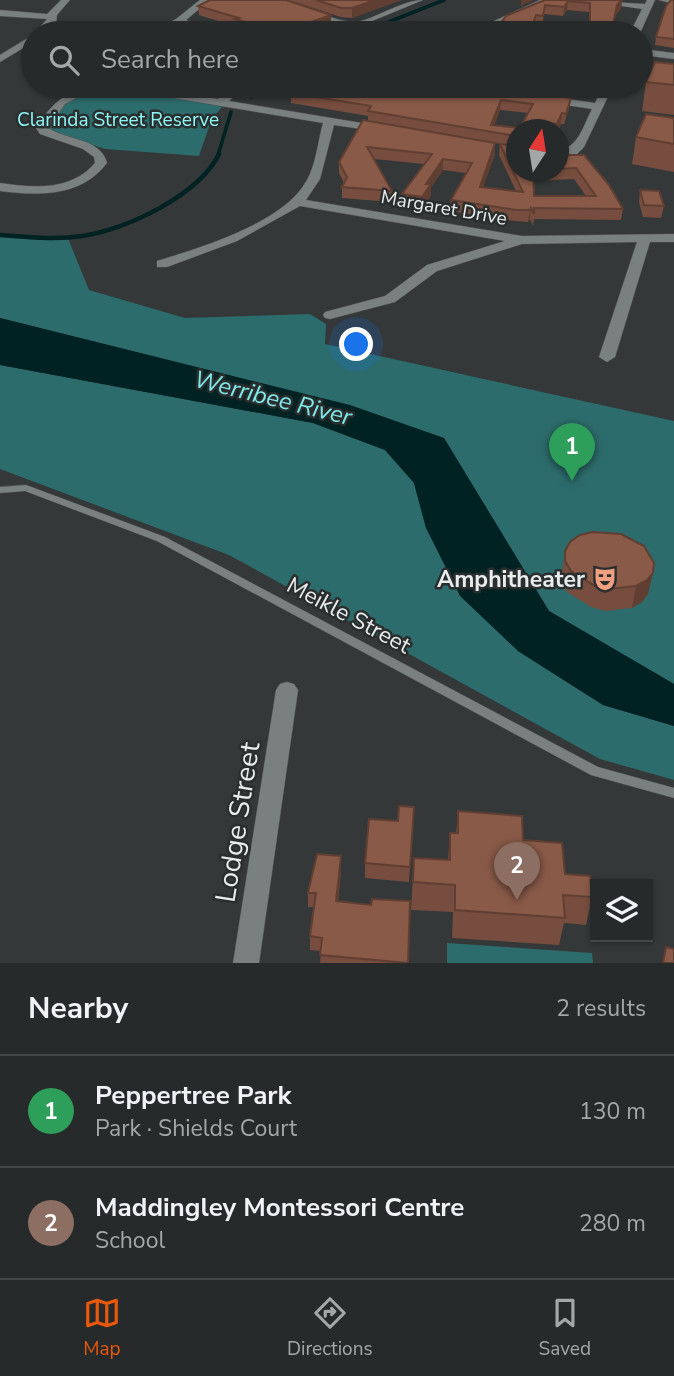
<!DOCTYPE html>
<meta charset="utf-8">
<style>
:root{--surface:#272a2a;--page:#333636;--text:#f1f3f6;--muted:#a4a7a8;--line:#434647;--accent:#ea580c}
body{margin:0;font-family:"Nunito Sans",sans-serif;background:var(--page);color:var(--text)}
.controls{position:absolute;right:21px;bottom:21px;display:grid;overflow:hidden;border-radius:0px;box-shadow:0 2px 5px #0004}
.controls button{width:63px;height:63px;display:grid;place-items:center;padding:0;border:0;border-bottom:2px solid var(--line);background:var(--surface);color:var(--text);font:35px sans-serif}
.compass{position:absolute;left:506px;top:119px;width:63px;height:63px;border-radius:50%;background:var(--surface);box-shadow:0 2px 5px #0004;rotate:12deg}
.you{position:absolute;left:357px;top:345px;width:24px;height:24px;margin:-18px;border:5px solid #fff;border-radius:50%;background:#1a73e8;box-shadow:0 0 0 10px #1a73e833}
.badge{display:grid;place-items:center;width:46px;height:46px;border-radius:50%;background:var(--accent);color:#fff;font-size:23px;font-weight:700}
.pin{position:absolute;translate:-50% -58px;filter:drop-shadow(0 2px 4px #0008)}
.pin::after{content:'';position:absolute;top:37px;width:24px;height:21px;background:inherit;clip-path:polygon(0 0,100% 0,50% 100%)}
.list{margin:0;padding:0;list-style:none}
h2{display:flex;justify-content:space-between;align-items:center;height:91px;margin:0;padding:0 28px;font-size:30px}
h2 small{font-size:23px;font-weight:400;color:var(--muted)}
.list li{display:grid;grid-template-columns:46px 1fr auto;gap:21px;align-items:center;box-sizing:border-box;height:112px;padding:0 28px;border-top:2px solid var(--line)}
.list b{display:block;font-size:26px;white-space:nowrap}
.list p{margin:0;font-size:23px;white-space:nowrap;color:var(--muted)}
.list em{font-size:23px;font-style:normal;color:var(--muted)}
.icon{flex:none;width:38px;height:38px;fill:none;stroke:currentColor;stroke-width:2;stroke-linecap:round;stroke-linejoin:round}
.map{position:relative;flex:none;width:674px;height:963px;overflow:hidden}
.search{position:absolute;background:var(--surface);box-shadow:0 2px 5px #0004;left:21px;right:21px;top:21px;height:77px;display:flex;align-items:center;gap:18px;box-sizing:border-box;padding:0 24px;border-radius:38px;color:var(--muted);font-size:26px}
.sheet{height:315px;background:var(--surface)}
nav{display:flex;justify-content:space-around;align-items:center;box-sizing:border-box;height:98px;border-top:2px solid var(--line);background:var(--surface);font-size:19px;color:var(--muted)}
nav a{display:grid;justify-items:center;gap:4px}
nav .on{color:var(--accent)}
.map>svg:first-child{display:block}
.green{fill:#2d6c6c}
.water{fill:#022}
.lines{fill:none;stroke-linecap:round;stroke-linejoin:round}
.stream-far1{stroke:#022;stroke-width:3.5}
.stream{stroke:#022;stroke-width:4.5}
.lane-casing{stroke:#515454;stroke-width:1}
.street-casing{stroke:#515454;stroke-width:1}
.lane{fill:#7a7f7f;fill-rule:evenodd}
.street{fill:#7a7f7f;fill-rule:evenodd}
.wall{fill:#764d3e;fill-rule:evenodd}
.shaded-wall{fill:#603f32}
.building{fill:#895a48;stroke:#603f32;stroke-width:2;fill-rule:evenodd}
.labels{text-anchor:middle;stroke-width:5;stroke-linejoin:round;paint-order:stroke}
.far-park-label{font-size:19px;fill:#8df6f5;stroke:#2a2e2e}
.far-street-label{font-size:19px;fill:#e9ecec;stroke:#2a2e2e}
.poi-label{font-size:23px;font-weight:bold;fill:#e9ecec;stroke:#2a2e2e;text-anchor:end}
.street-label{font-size:23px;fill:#e9ecec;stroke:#2a2e2e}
.water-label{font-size:24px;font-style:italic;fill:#7fe8e8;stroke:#2a2e2e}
.near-street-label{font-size:28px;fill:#e9ecec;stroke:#2a2e2e}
</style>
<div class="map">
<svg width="674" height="963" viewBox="0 0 674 963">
<rect width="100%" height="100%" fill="#343838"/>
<g class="green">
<path d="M119,89l106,15 -13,14 -13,38 -94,-7 -55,-18 -2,-4c25,-37 28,-33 71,-38z"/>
<polygon points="0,233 39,238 67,236 89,290 185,318 310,314 326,324 325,344 674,421 674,684 549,611 444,438 343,404 0,318"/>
<polygon points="0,365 313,423 385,450 414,483 426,528 518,651 603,705 674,726 674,780 600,759 229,555 0,469"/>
<polygon points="447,943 592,953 593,963 447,963"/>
</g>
<polygon class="water" points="0,318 350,405 444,438 549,611 674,684 674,726 603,705 518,651 460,596 426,528 414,483 385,450 313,423 0,365"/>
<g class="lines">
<g class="stream-far1">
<polyline points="361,33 444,0"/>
<polyline points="251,97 266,86"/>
<polyline points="218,155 231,112"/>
</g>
<path class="stream" d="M0,235c27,2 55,5 82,1 44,-6 117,-41 137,-82"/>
<g class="lane-casing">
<polygon id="lane" points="26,485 165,537 598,767 674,788 674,798 591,775 157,541 25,491 0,493 0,487"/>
</g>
<g class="street-casing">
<g id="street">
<polygon points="61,0 70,0 57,15 56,23 45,33 35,33 47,19 0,16 0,10 47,14"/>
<polygon points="200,0 210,0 186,20 221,33 207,33 180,24 161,33 149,33 176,19"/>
<path d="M267,0c29,0 55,18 84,22 17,2 49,-22 72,-22l-80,33h-13l15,-7z"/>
<polygon points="540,0 559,0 480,33 468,33"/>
<polygon points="579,0 645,4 647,0 655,0 640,33 630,33 642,9"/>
<polygon points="659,0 674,0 674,4"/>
<polygon points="402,25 423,31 425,33 399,30 399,26"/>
<polygon points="33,35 33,42 0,62 0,55"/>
<polygon points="641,49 674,53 674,59 641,55"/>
<path d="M96,86h37l85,13 17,-13h11l-17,15 157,26 2,2 -6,3 -48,-7 -14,54 -14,21 216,36 152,-2v8h-24l-35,115 -8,5 -8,-5 38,-115 -115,2 -85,27 -42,31 -65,17 -5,-1 -2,-3 2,-3 60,-16 42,-31 78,-24 -205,-35 -63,35 -70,26h-10v-6c45,-14 127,-38 150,-81 9,-16 11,-39 16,-57l-174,-29 -47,-3 -24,6 -13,7 -17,24c18,12 53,10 59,35 -26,34 -68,33 -107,28v-8c34,5 71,8 95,-20l-1,-6 -11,-8 -43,-15 -4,-6c15,-24 31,-39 60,-42z"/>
<path d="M603,86h10l-29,61 -7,7 -19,4v-7c21,-4 25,-25 34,-42l-46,-7 -5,-3 5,-3 49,7z"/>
<polygon points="287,682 294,684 298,690 259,963 233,963 276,690 280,684"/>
</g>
</g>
<use href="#lane" class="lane"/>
<use href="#street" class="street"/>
</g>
<g class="wall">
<polygon points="210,0 401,0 352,18 341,17 289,0 331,15 331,24 306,33 251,33 235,29 235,26 199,15 198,6"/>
<polygon points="545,0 625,0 622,0 621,9 616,14 589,27 589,12 567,10 563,16 544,14 542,25 535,25 493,33"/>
<polygon points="674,0 674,48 655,45 656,37"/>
<polygon points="674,64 674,115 642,111 646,82"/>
<path d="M474,86l95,23 -5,15h-3l-3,6h-42v42h42v-17h26l39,54 -2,11 -87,-1 -1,7 -3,-7 -2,3 -13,-1 -65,-10 1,-11 15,-27 -23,-3 -12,17v9l-10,13 -20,-4 1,-11 22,-30 -50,-5 18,32 -1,11 -49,-4v-11l2,-4 -5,-10v-11l29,-41v-5l-77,-13v-10zM500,110l28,3 -8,15 -26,-3zM448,135l58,10 -6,-1 -1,11 17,36 -33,-4 12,-33zM574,179l12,17h-52l-1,-15z"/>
<polygon points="482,86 583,86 582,89 576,88 573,97"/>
<polygon points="674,118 674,172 632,164 636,137"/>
<polygon points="640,190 664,206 661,218 643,217 639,202"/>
<polygon points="570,542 648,594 642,602 632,608 605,611 591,607 567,592 562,582 562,572 565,551"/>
<polygon points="414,807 409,882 365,878 365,863 398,821"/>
<polygon points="458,811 523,840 592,897 586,925 564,923 559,945 452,938 453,912 411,910 414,858 448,860 450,833 456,833"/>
<polygon points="341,856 341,870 338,902 408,963 320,963 321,951 310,950 310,936 314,907 308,907 308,893"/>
</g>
<g class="shaded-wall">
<polygon points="375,0 401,0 352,18 352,8"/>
<polygon points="521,0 534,0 521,6"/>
<polygon points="622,0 621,9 616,14 611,33 607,33 617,5"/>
<polygon points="568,1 567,10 563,16 564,7"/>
<polygon points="331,15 331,24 306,33 280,33"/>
<polygon points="536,15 535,25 532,33 529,33"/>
<polygon points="571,98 569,109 564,124 566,114"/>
<polygon points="501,100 500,110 492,132 491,125"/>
<polygon points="562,113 561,124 558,130 556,130 557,124"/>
<polygon points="495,143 495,154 479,198 480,187"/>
<polygon points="443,159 443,170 431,187 431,196 421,209 422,197 426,184"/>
<polygon points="531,208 530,219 528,222 530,210"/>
<polygon points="653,573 648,594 642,602 632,608 636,586"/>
<polygon points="341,856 341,870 336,915 336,901"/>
</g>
<g class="building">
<polygon points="210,0 286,0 331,15 280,33 270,33 254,28 260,26 235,19 239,18 198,6"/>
<polygon points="316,0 375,0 352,8 341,8"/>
<polygon points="545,0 622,0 617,5 612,28 607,33 583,33 590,26 590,3 568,1 564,7 545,5 543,16 536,15 529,33 493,33 506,16"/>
<polygon points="671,0 674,0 674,39 656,37 666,6"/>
<polygon points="655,62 674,64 674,85 646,82"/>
<path d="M297,86h177l97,12 -5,16 -4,-1 -5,11 -15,-2 -3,8h-23v6l-148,-25 3,-5 -80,-13zM501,100l32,4 -13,24 -29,-3z"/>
<polygon points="646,114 674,118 674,144 636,137"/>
<polygon points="363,120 495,143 480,187 523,192 500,144 516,146 516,172 533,172 534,196 596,196 576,168 558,169 558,155 584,155 609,185 623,209 534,208 534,214 531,208 530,210 516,210 451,200 472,163 443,159 426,184 431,184 422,197 402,194 432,154 367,147 392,191 342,187 347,177 339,162"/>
<polygon points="640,190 659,191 664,206 644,205"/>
<polygon points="592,532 621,534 644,546 654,563 653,573 647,580 636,586 609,589 595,586 571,571 565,561 565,551 570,542 580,535"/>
<polygon points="399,806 414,807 410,867 365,863 369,819 398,821"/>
<polygon points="458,811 522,816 523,840 562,843 565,874 590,876 592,897 563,895 565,918 455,910 455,885 413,882 414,858 450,860 450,833 458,833"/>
<polygon points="317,854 341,856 336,901 371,905 372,899 410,901 408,963 320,955 322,938 310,936 316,893 308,893"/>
<polygon points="666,947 674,949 674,963 663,963"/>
</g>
<defs>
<g id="theatre-bare" transform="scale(1.89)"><path d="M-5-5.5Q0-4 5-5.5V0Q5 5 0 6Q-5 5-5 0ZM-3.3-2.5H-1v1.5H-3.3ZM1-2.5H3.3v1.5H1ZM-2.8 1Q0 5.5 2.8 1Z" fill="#f2a080" stroke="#2a2e2e" stroke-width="2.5" paint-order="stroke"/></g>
</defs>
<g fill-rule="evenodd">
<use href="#theatre-bare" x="605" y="579"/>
</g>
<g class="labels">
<g class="far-park-label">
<text x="118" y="126">Clarinda Street Reserve</text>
</g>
<g class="far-street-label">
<text transform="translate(444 207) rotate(10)" y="7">Margaret Drive</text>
</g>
<g class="poi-label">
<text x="585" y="587">Amphitheater</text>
</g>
<g class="street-label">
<text transform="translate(349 615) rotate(28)" y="8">Meikle Street</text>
</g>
<g class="water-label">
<text transform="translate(273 398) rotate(14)" y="8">Werribee River</text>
</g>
<g class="near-street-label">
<text transform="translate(237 822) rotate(-81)" y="10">Lodge Street</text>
</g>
</g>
</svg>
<div class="controls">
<button><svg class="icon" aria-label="layers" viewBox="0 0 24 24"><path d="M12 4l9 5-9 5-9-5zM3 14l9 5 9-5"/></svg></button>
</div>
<svg class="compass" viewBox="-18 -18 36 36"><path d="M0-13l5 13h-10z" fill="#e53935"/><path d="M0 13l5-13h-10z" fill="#a4a7a8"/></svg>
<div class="you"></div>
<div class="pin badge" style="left:572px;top:481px;background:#2e9e5b">1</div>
<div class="pin badge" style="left:517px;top:900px;background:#8d6e63">2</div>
<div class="search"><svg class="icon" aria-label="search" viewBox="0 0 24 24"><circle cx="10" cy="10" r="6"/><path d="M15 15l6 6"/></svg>Search here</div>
</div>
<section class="sheet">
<h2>Nearby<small>2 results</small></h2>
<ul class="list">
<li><span class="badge" style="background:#2e9e5b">1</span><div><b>Peppertree Park</b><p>Park · Shields Court</p></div><em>130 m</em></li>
<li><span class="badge" style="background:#8d6e63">2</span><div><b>Maddingley Montessori Centre</b><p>School</p></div><em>280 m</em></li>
</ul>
</section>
<nav>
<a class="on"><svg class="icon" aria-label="map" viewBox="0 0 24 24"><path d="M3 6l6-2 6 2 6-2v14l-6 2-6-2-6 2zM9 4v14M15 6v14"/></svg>Map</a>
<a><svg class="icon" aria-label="directions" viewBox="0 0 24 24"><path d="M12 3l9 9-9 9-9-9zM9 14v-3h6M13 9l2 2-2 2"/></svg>Directions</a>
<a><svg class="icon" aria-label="saved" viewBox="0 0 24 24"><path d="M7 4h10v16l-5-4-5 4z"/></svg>Saved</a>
</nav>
